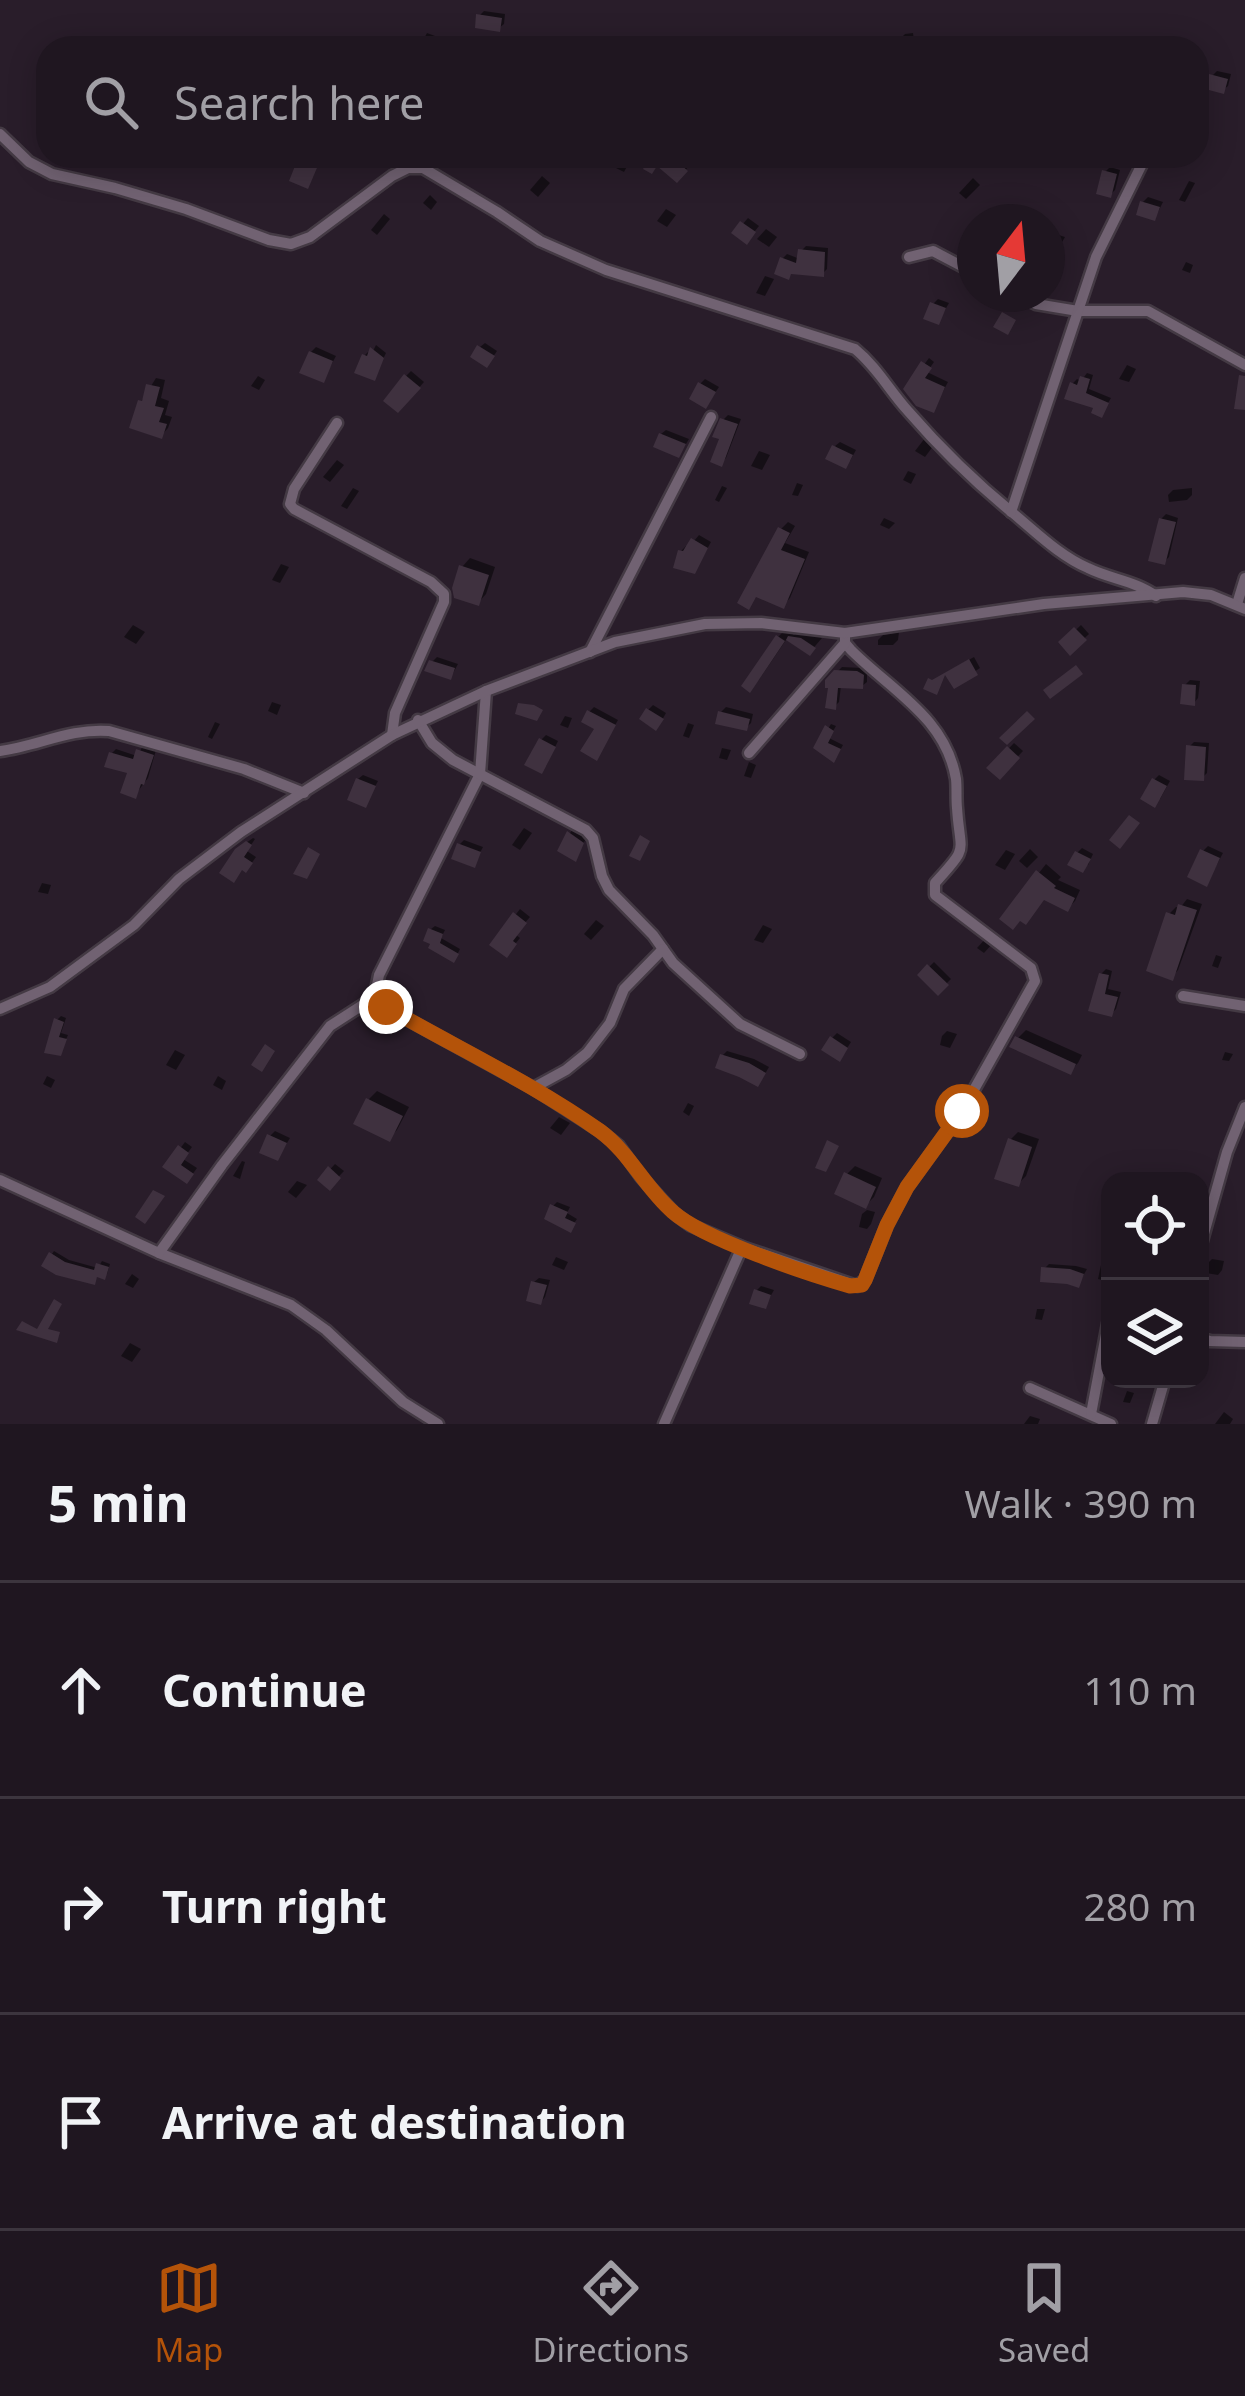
<!DOCTYPE html>
<meta charset="utf-8">
<style>
:root{--surface:#1f1620;--page:#2c232d;--text:#f1f3f6;--muted:#a19fa5;--line:#3c353e;--accent:#b45309}
body{margin:0;font-family:"Noto Sans",sans-serif;background:var(--page);color:var(--text)}
.controls{position:absolute;right:36px;bottom:36px;display:grid;overflow:hidden;border-radius:24px;box-shadow:0 6px 30px #0003}
.controls button{width:108px;height:108px;display:grid;place-items:center;padding:0;border:0;border-bottom:3px solid var(--line);background:var(--surface);color:var(--text);font:60px sans-serif}
.compass{position:absolute;left:957px;top:204px;width:108px;height:108px;border-radius:50%;background:var(--surface);box-shadow:0 6px 30px #0003;rotate:16deg}
.stop{position:absolute;width:36px;height:36px;margin:-27px;border:9px solid #b45309;border-radius:50%;background:#fff}
.stop.end{background:#b45309;border-color:#fff;box-shadow:0 3px 12px #0008}
.list{margin:0;padding:0;list-style:none}
h2{display:flex;justify-content:space-between;align-items:center;height:156px;margin:0;padding:0 48px;font-size:51px}
h2 small{font-size:39px;font-weight:400;color:var(--muted)}
.list li{display:grid;grid-template-columns:78px 1fr auto;gap:36px;align-items:center;box-sizing:border-box;height:216px;padding:0 48px;border-top:3px solid var(--line)}
.list b{display:block;font-size:45px;white-space:nowrap}
.list em{font-size:39px;font-style:normal;color:var(--muted)}
.icon{flex:none;width:66px;height:66px;fill:none;stroke:currentColor;stroke-width:2;stroke-linecap:round;stroke-linejoin:round}
.map{position:relative;flex:none;width:1245px;height:1424px;overflow:hidden}
.search{position:absolute;background:var(--surface);box-shadow:0 6px 30px #0003;left:36px;right:36px;top:36px;height:132px;display:flex;align-items:center;gap:30px;box-sizing:border-box;padding:0 42px;border-radius:36px;color:var(--muted);font-size:45px}
.sheet{height:804px;background:var(--surface)}
nav{display:flex;justify-content:space-around;align-items:center;box-sizing:border-box;height:168px;border-top:3px solid var(--line);background:var(--surface);font-size:33px;color:var(--muted)}
nav a{display:grid;justify-items:center;gap:6px}
nav .on{color:var(--accent)}
.map>svg:first-child{display:block}
.shadow{fill:#0007}
.building{fill:#3f313f}
.lines{fill:none;stroke-linecap:round;stroke-linejoin:round}
.minor-casing{stroke:#443a44;stroke-width:15}
.minor{stroke:#716272;stroke-width:10}
.route{stroke:#b45309;stroke-width:15}
</style>
<div class="map">
<svg width="1245" height="1424" viewBox="0 0 1245 1424">
<rect width="100%" height="100%" fill="#291d2a"/>
<g class="shadow">
<polygon points="484,11 505,14 504,24 499,28 479,16"/>
<polygon points="427,33 435,36 432,46 419,48"/>
<polygon points="913,33 915,48 901,48 900,39 905,34"/>
<polygon points="1217,71 1231,74 1228,86 1223,90 1212,76"/>
<polygon points="650,156 677,158 681,156 691,164 677,179"/>
<polygon points="621,158 630,161 624,172 616,168"/>
<polygon points="1110,167 1120,170 1115,190 1110,195 1105,172"/>
<polygon points="542,176 550,183 538,197 530,190"/>
<polygon points="973,178 980,185 966,199 959,193"/>
<polygon points="1189,181 1195,183 1185,202 1179,200"/>
<polygon points="430,195 437,202 431,210 423,203"/>
<polygon points="1148,197 1163,202 1155,218 1143,202"/>
<polygon points="666,209 676,215 667,227 657,221"/>
<polygon points="384,214 390,219 377,235 371,230"/>
<polygon points="748,218 759,226 751,236 735,233"/>
<polygon points="766,229 777,237 769,247 757,239"/>
<polygon points="1052,233 1065,237 1058,249 1047,246 1047,238"/>
<polygon points="806,246 828,248 827,269 822,274 782,259 787,254 800,259 801,251"/>
<polygon points="1186,262 1193,265 1190,273 1182,270"/>
<polygon points="765,276 774,279 765,296 756,293"/>
<polygon points="938,299 949,303 938,322 933,304"/>
<polygon points="485,343 497,351 491,360 480,347"/>
<polygon points="376,345 386,353 374,378 364,356 368,352 372,353"/>
<polygon points="316,347 336,356 323,380 311,352"/>
<polygon points="929,358 934,362 927,372 948,382 933,410 906,389"/>
<polygon points="1127,365 1136,369 1129,382 1119,379"/>
<polygon points="411,371 424,382 411,397 406,376"/>
<polygon points="1087,373 1093,375 1089,389 1111,398 1101,415 1072,384 1077,379 1081,381"/>
<polygon points="258,376 265,380 259,390 251,386"/>
<polygon points="156,378 165,380 161,398 169,401 165,415 172,417 168,428 161,436 141,402"/>
<polygon points="705,379 719,387 710,400 700,384"/>
<polygon points="728,415 741,419 726,458 721,463 723,420"/>
<polygon points="666,430 689,439 683,449 661,434"/>
<polygon points="925,438 934,445 925,457 915,451"/>
<polygon points="840,442 856,450 850,461 835,446"/>
<polygon points="759,451 770,455 762,470 751,466"/>
<polygon points="337,460 344,465 330,482 323,477"/>
<polygon points="908,471 916,474 911,484 903,480"/>
<polygon points="797,483 803,485 798,496 792,495"/>
<polygon points="722,486 727,488 719,502 715,500"/>
<polygon points="353,488 359,491 347,509 341,506"/>
<polygon points="1192,488 1192,495 1187,500 1169,502 1168,495 1173,490"/>
<polygon points="1166,514 1178,518 1169,557 1164,562 1161,519"/>
<polygon points="884,518 895,523 889,529 880,525"/>
<polygon points="788,522 795,526 785,543 809,552 790,598 783,605 757,595 748,606 781,529"/>
<polygon points="699,535 711,542 695,571 681,551 686,546 689,547"/>
<polygon points="470,558 495,567 486,594 478,603 462,567"/>
<polygon points="281,564 289,567 280,583 272,580"/>
<polygon points="133,625 145,632 136,644 124,637"/>
<polygon points="1081,625 1089,634 1070,652 1062,643"/>
<polygon points="786,629 794,635 800,629 810,630 822,638 810,652 788,637 758,681 778,637"/>
<polygon points="899,632 898,640 893,645 878,645 878,640 883,635"/>
<polygon points="437,657 458,664 451,677 432,662"/>
<polygon points="974,657 980,668 955,685 947,672"/>
<polygon points="842,667 862,668 867,670 867,682 862,686 841,686 839,702 835,706 837,672"/>
<polygon points="1190,680 1200,681 1198,698 1194,703 1185,685"/>
<polygon points="272,702 281,705 277,715 268,711"/>
<polygon points="653,705 666,713 661,722 648,710"/>
<polygon points="594,707 618,720 597,758 599,728 589,712"/>
<polygon points="726,707 753,714 751,723 746,728 721,712"/>
<polygon points="565,716 572,718 568,728 560,725"/>
<polygon points="215,722 220,724 212,739 208,737"/>
<polygon points="688,723 694,725 689,738 683,736"/>
<polygon points="831,724 836,726 829,738 843,745 837,756 817,747"/>
<polygon points="546,735 558,741 546,766 541,740"/>
<polygon points="1194,742 1209,743 1207,773 1202,778 1189,747"/>
<polygon points="1014,743 1023,751 1000,776 990,768"/>
<polygon points="143,746 156,750 148,778 135,795 130,771 111,754 116,749 137,756"/>
<polygon points="722,748 731,750 727,760 719,758"/>
<polygon points="749,762 756,765 751,778 744,776"/>
<polygon points="363,775 378,781 366,804 358,779"/>
<polygon points="1159,775 1170,781 1160,799 1154,780"/>
<polygon points="524,828 532,833 520,850 512,845"/>
<polygon points="574,828 587,837 575,858 570,833"/>
<polygon points="253,838 255,839 247,851 256,857 251,864 243,867 243,845"/>
<polygon points="464,840 483,847 474,864 459,845"/>
<polygon points="1208,846 1223,853 1207,883 1203,851"/>
<polygon points="1082,848 1093,854 1088,865 1077,853"/>
<polygon points="1030,849 1038,857 1027,868 1019,861"/>
<polygon points="1006,850 1015,854 1005,870 995,865"/>
<polygon points="1046,864 1061,877 1058,880 1080,890 1075,901 1068,908 1045,897 1003,918"/>
<polygon points="42,883 51,885 48,894 38,892"/>
<polygon points="1187,899 1202,904 1178,970 1172,977 1169,914 1176,907 1180,908"/>
<polygon points="520,909 530,917 515,934 520,938 511,949 493,944"/>
<polygon points="596,920 604,926 591,940 584,934"/>
<polygon points="763,925 772,929 763,943 754,940"/>
<polygon points="435,926 445,930 441,938 460,949 457,955 433,942 431,929"/>
<polygon points="986,938 993,943 984,953 977,948"/>
<polygon points="1216,955 1222,957 1218,968 1212,966"/>
<polygon points="934,962 951,979 938,992 921,975"/>
<polygon points="1106,969 1112,971 1108,989 1121,992 1116,1009 1111,1014 1092,1009 1101,974"/>
<polygon points="61,1016 66,1018 61,1033 68,1035 60,1053 57,1020"/>
<polygon points="1026,1030 1082,1055 1078,1063 1070,1071 1018,1038"/>
<polygon points="947,1031 957,1034 950,1048 940,1045 942,1036"/>
<polygon points="837,1033 851,1042 844,1053 832,1038"/>
<polygon points="175,1050 185,1055 176,1070 166,1065"/>
<polygon points="727,1051 754,1059 769,1067 762,1079 722,1056"/>
<polygon points="1225,1052 1233,1054 1229,1061 1222,1060"/>
<polygon points="47,1076 55,1080 51,1088 43,1084"/>
<polygon points="218,1076 226,1081 222,1090 213,1085"/>
<polygon points="377,1091 409,1107 397,1130 389,1138 369,1099"/>
<polygon points="688,1103 694,1106 689,1116 683,1112"/>
<polygon points="559,1117 570,1123 561,1135 550,1128"/>
<polygon points="275,1131 290,1138 278,1158 270,1136"/>
<polygon points="1018,1132 1039,1139 1026,1176 1018,1184 1010,1140"/>
<polygon points="185,1142 192,1147 183,1159 197,1168 192,1175 167,1166"/>
<polygon points="242,1161 245,1162 240,1179 233,1176"/>
<polygon points="335,1164 344,1171 329,1187 321,1179"/>
<polygon points="855,1166 882,1178 874,1197 866,1205 847,1174"/>
<polygon points="297,1181 307,1185 296,1198 288,1192"/>
<polygon points="557,1202 570,1207 567,1213 577,1219 570,1229 553,1206"/>
<polygon points="867,1210 875,1212 871,1224 867,1229 859,1227 862,1214"/>
<polygon points="54,1251 69,1260 98,1268 102,1261 110,1264 107,1274 98,1275 94,1282 52,1254"/>
<polygon points="556,1257 568,1262 564,1270 552,1265"/>
<polygon points="1212,1259 1224,1261 1222,1270 1218,1275 1206,1273 1207,1264"/>
<polygon points="1106,1260 1110,1261 1110,1277 1106,1281 1098,1279 1101,1265"/>
<polygon points="1049,1264 1076,1266 1087,1269 1078,1285 1044,1269"/>
<polygon points="132,1274 139,1279 133,1288 125,1284"/>
<polygon points="539,1278 550,1280 545,1297 541,1302 534,1282"/>
<polygon points="761,1286 774,1290 765,1306 756,1291"/>
<polygon points="1037,1309 1045,1309 1042,1320 1035,1319"/>
<polygon points="130,1343 141,1349 132,1362 121,1356"/>
<polygon points="1127,1391 1134,1393 1130,1403 1123,1402"/>
<polygon points="1224,1412 1233,1419 1230,1424 1215,1424"/>
<polygon points="1030,1416 1040,1419 1038,1424 1024,1424"/>
</g>
<g class="building">
<polygon points="476,14 502,18 500,32 475,28"/>
<polygon points="1209,74 1228,79 1224,94 1205,89"/>
<polygon points="299,156 322,156 308,189 289,181"/>
<polygon points="646,156 663,156 670,161 673,158 688,171 677,183 657,166 652,174 643,169 649,159"/>
<polygon points="1102,170 1117,174 1111,198 1096,194"/>
<polygon points="1140,201 1160,207 1155,221 1136,215"/>
<polygon points="740,221 756,232 747,245 731,233"/>
<polygon points="798,249 825,252 824,277 791,274 789,280 774,274 780,257 796,263"/>
<polygon points="930,302 946,308 939,325 923,319"/>
<polygon points="1002,312 1016,320 1008,335 993,327"/>
<polygon points="477,345 495,356 487,368 470,357"/>
<polygon points="370,347 384,358 375,381 354,373 362,354 367,356"/>
<polygon points="309,351 333,361 324,383 299,373"/>
<polygon points="921,361 932,368 925,378 945,387 934,413 916,406 903,389"/>
<polygon points="404,374 421,388 398,413 383,401"/>
<polygon points="1239,375 1245,376 1245,410 1234,409"/>
<polygon points="1080,376 1090,379 1086,393 1109,403 1102,418 1091,413 1093,408 1064,399 1070,382 1077,385"/>
<polygon points="698,382 716,392 706,409 689,399"/>
<polygon points="146,384 160,387 155,406 164,408 159,422 167,424 162,439 129,428 138,400 142,401"/>
<polygon points="720,418 738,424 722,467 710,462 719,439 712,437"/>
<polygon points="659,433 686,444 679,458 653,447"/>
<polygon points="832,445 853,455 846,469 825,459"/>
<polygon points="1159,518 1176,522 1165,565 1148,561"/>
<polygon points="778,527 790,533 781,550 805,559 784,609 756,597 749,610 737,603"/>
<polygon points="691,538 708,548 695,574 673,568 678,550 683,551"/>
<polygon points="459,565 489,575 479,606 454,598 452,588"/>
<polygon points="1074,627 1087,640 1070,656 1058,642"/>
<polygon points="776,635 785,641 750,693 741,686"/>
<polygon points="788,636 801,638 816,648 810,656 786,640"/>
<polygon points="969,659 978,675 954,689 945,675 937,695 923,689 928,678 932,680"/>
<polygon points="429,660 455,668 451,680 424,671"/>
<polygon points="1076,665 1083,674 1050,699 1043,690"/>
<polygon points="834,670 857,671 864,675 863,689 838,688 836,710 825,708 828,688 825,688 825,680"/>
<polygon points="1182,684 1196,685 1195,706 1180,704"/>
<polygon points="518,703 534,705 543,710 537,721 515,714"/>
<polygon points="646,708 664,719 656,731 639,719"/>
<polygon points="587,710 616,725 597,761 580,751 594,729 581,722"/>
<polygon points="718,711 750,719 747,731 715,724"/>
<polygon points="1027,711 1035,719 1007,745 999,738"/>
<polygon points="825,725 834,731 828,743 841,749 834,763 813,748"/>
<polygon points="539,738 556,747 542,774 524,765"/>
<polygon points="1186,745 1206,747 1204,781 1184,780"/>
<polygon points="1007,746 1020,758 1000,780 986,768"/>
<polygon points="136,749 154,755 144,785 141,784 136,799 120,793 127,773 104,767 109,752 133,759"/>
<polygon points="356,778 376,786 366,808 347,800"/>
<polygon points="1152,778 1167,786 1155,808 1140,799"/>
<polygon points="1129,815 1140,823 1120,849 1109,840"/>
<polygon points="567,831 584,843 576,862 557,851"/>
<polygon points="640,835 650,841 640,861 629,856"/>
<polygon points="246,841 252,845 244,857 253,863 246,873 242,870 234,883 219,873 235,849"/>
<polygon points="457,843 481,852 475,868 451,859"/>
<polygon points="308,847 320,854 307,879 293,874"/>
<polygon points="1200,849 1220,858 1207,887 1187,877"/>
<polygon points="1075,851 1091,859 1083,873 1067,865"/>
<polygon points="1036,870 1056,886 1054,888 1075,898 1068,912 1044,900 1026,925 1020,921 1013,930 999,919"/>
<polygon points="1178,904 1197,910 1173,981 1146,971 1166,912 1175,915"/>
<polygon points="513,912 527,923 513,941 517,944 507,958 489,945"/>
<polygon points="428,928 443,934 440,943 459,954 454,963 428,948 430,944 423,941"/>
<polygon points="927,964 949,985 938,996 917,975"/>
<polygon points="1099,973 1109,975 1105,994 1118,997 1112,1017 1088,1011"/>
<polygon points="54,1018 64,1022 59,1037 67,1039 61,1056 44,1053"/>
<polygon points="830,1036 848,1048 840,1062 821,1050"/>
<polygon points="1015,1036 1076,1064 1071,1075 1009,1047"/>
<polygon points="265,1044 275,1051 262,1072 251,1065"/>
<polygon points="720,1054 749,1063 766,1073 758,1087 739,1077 715,1068"/>
<polygon points="366,1098 403,1116 390,1142 353,1124"/>
<polygon points="267,1134 287,1143 278,1161 259,1153"/>
<polygon points="1008,1138 1032,1147 1019,1187 994,1179"/>
<polygon points="827,1140 839,1146 826,1172 815,1168"/>
<polygon points="178,1145 189,1153 181,1165 194,1174 187,1184 162,1167"/>
<polygon points="328,1166 341,1178 330,1191 317,1180"/>
<polygon points="844,1172 876,1187 866,1209 834,1194"/>
<polygon points="153,1190 165,1196 145,1224 135,1217"/>
<polygon points="550,1204 568,1212 565,1218 576,1223 571,1233 544,1219"/>
<polygon points="49,1252 65,1262 94,1270 96,1263 109,1267 105,1280 97,1277 95,1285 56,1275 41,1266"/>
<polygon points="1041,1267 1070,1269 1084,1274 1079,1288 1067,1284 1040,1282"/>
<polygon points="531,1281 547,1285 541,1305 526,1301"/>
<polygon points="754,1289 771,1295 766,1309 749,1304"/>
<polygon points="54,1299 62,1304 48,1329 60,1332 57,1343 16,1330 22,1321 37,1329"/>
</g>
<g class="lines">
<g class="minor-casing">
<g id="minor">
<path d="M0,134l29,28 23,12 63,14 71,21 83,31 22,4 19,-7 82,-61 16,-8h15l74,44 43,29 66,29 249,79c22,18 34,41 53,62 32,37 68,72 106,103 23,19 46,42 74,54 22,11 48,13 68,28"/>
<polyline points="909,257 933,251 975,273"/>
<polyline points="1016,294 1036,304 1078,311 1148,311 1245,365"/>
<polyline points="337,423 294,489 290,504 294,509 431,582 444,594 444,602 395,713 392,735"/>
<polyline points="1011,512 1096,257 1146,156"/>
<polyline points="1237,604 1245,578"/>
<polyline points="590,652 711,417"/>
<path d="M486,691l-6,83 -101,201 -3,15 2,9 25,18 130,71 67,43 19,15 22,31 33,36 16,12 52,22 115,39 8,-6 22,-55 20,-38 55,-76 73,-130 -4,-13 -96,-73v-12c35,-38 25,-28 22,-75 -1,-10 0,-20 -1,-29 -10,-61 -65,-89 -105,-129l-6,-7v-10"/>
<polyline points="418,720 432,743 453,760 586,830 593,838 602,876 609,890 653,935 673,963 740,1024 800,1054"/>
<path d="M0,751c38,-5 70,-23 109,-20l135,38 60,24"/>
<polyline points="749,753 845,643"/>
<polyline points="1183,996 1245,1006"/>
<polyline points="0,1009 50,987 134,925 179,879 241,832 392,735 486,691 615,642 705,624 761,623 845,633 1044,604 1183,592 1211,595 1245,609"/>
<polyline points="533,1088 566,1070 587,1053 610,1023 624,989 663,949"/>
<polyline points="0,1180 159,1253 291,1305 326,1330 403,1402 438,1424"/>
<polyline points="1200,1248 1227,1152 1245,1107"/>
<polyline points="159,1253 222,1165 330,1026 375,997 378,999"/>
<polyline points="1200,1338 1210,1341 1245,1342"/>
<polyline points="1030,1388 1111,1424"/>
<polyline points="1091,1414 1110,1313"/>
<polyline points="664,1424 742,1247"/>
<polyline points="1152,1424 1165,1379"/>
</g>
</g>
<use href="#minor" class="minor"/>
</g>
<g class="lines">
<path class="route" d="M386,1007c71,41 146,76 214,124 30,22 45,57 73,81 30,27 135,62 177,74l12,-1 3,-5 22,-55 20,-38 55,-76"/>
</g>
</svg>
<div class="controls">
<button><svg class="icon" aria-label="locate" viewBox="0 0 24 24"><circle cx="12" cy="12" r="6"/><path d="M12 2v4M12 18v4M2 12h4M18 12h4"/></svg></button>
<button><svg class="icon" aria-label="layers" viewBox="0 0 24 24"><path d="M12 4l9 5-9 5-9-5zM3 14l9 5 9-5"/></svg></button>
</div>
<svg class="compass" viewBox="-18 -18 36 36"><path d="M0-13l5 13h-10z" fill="#e53935"/><path d="M0 13l5-13h-10z" fill="#a19fa5"/></svg>
<div class="stop" style="left:962px;top:1111px"></div>
<div class="stop end" style="left:386px;top:1007px"></div>
<div class="search"><svg class="icon" aria-label="search" viewBox="0 0 24 24"><circle cx="10" cy="10" r="6"/><path d="M15 15l6 6"/></svg>Search here</div>
</div>
<section class="sheet">
<h2>5 min<small>Walk · 390 m</small></h2>
<ul class="list">
<li><svg class="icon" aria-label="ahead" viewBox="0 0 24 24"><path d="M12 20V5M6 11l6-6 6 6"/></svg><div><b>Continue</b></div><em>110 m</em></li>
<li><svg class="icon" aria-label="right" viewBox="0 0 24 24"><path d="M7 20v-9h11M14 6l5 5-5 5"/></svg><div><b>Turn right</b></div><em>280 m</em></li>
<li><svg class="icon" aria-label="arrive" viewBox="0 0 24 24"><path d="M6 21V4h12l-3 4 3 4H6"/></svg><div><b>Arrive at destination</b></div></li>
</ul>
</section>
<nav>
<a class="on"><svg class="icon" aria-label="map" viewBox="0 0 24 24"><path d="M3 6l6-2 6 2 6-2v14l-6 2-6-2-6 2zM9 4v14M15 6v14"/></svg>Map</a>
<a><svg class="icon" aria-label="directions" viewBox="0 0 24 24"><path d="M12 3l9 9-9 9-9-9zM9 14v-3h6M13 9l2 2-2 2"/></svg>Directions</a>
<a><svg class="icon" aria-label="saved" viewBox="0 0 24 24"><path d="M7 4h10v16l-5-4-5 4z"/></svg>Saved</a>
</nav>
